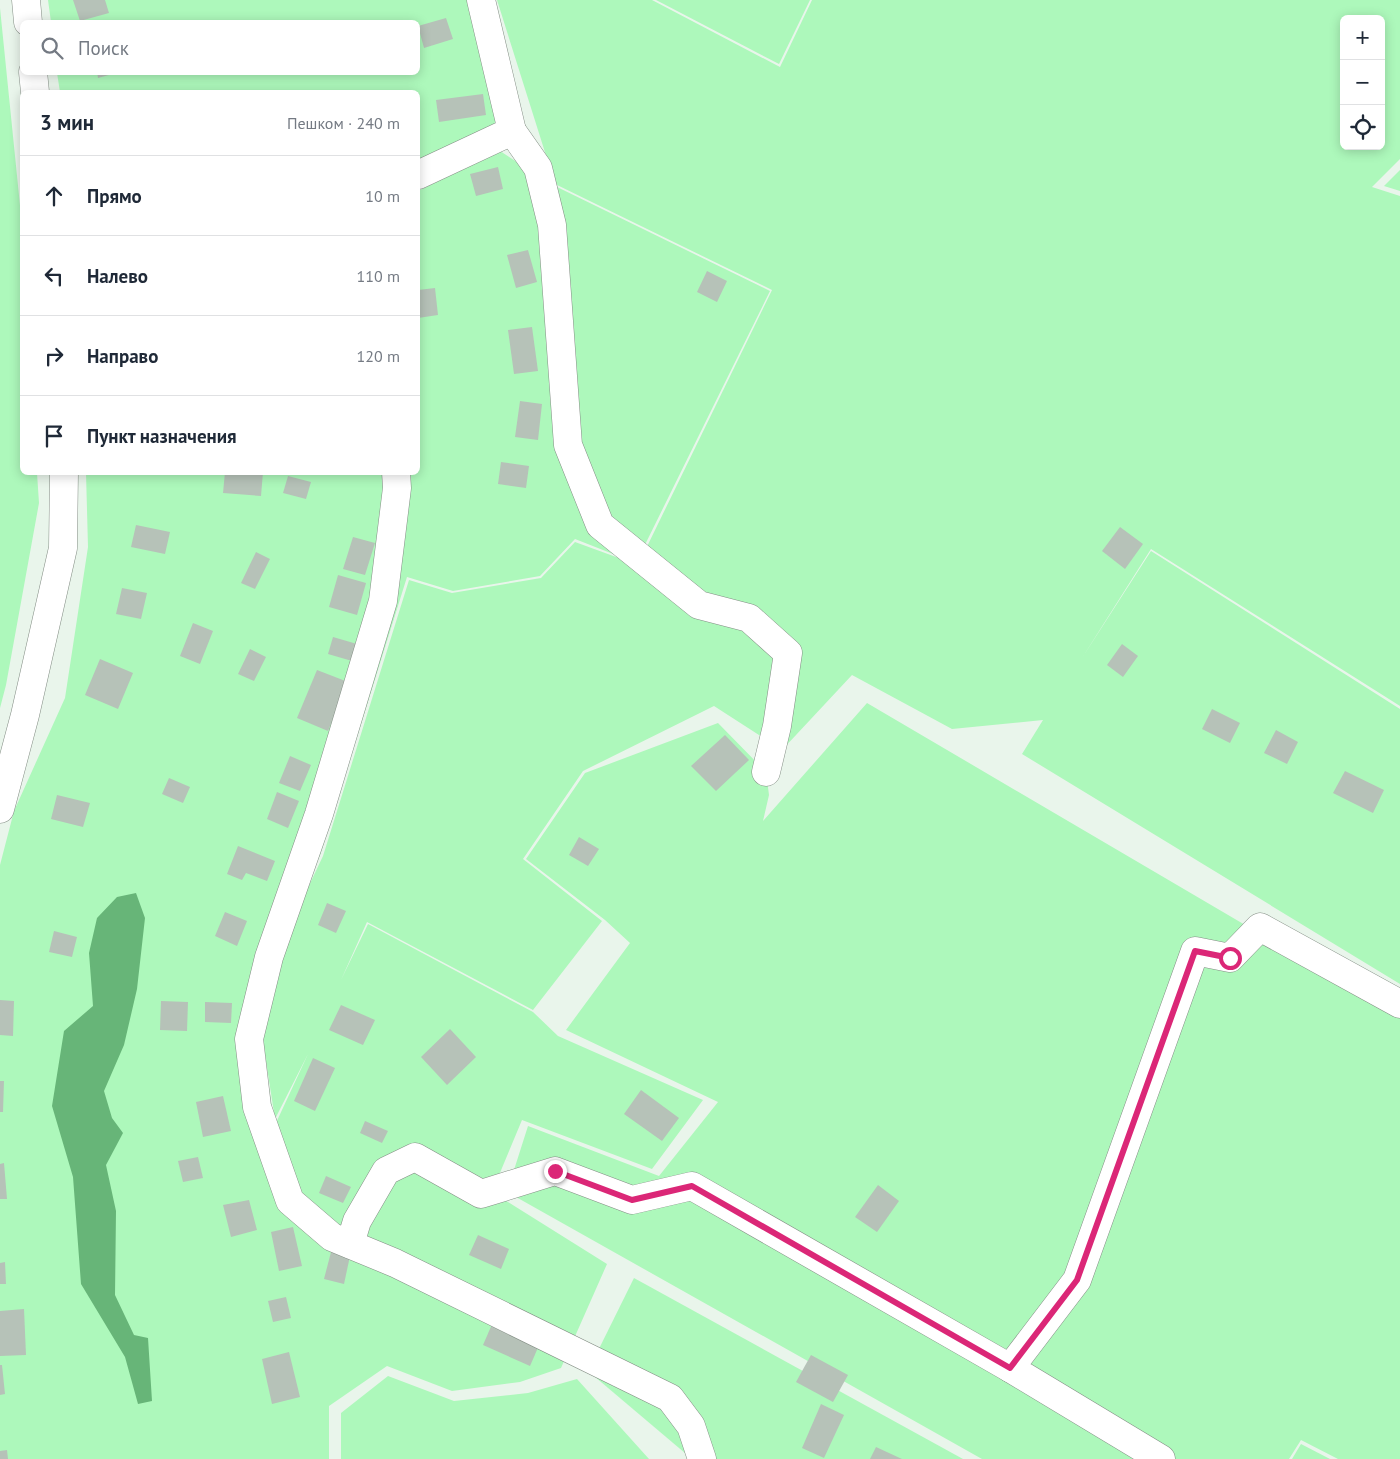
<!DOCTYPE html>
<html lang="ru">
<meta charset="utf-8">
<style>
:root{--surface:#fff;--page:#f2f2f3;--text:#1f2937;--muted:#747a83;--line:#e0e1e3}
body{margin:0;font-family:"PT Sans",sans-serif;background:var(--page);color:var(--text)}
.controls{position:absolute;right:15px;top:15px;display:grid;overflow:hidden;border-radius:8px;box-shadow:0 2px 12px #0003}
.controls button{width:45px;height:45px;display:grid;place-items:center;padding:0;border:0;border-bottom:1px solid var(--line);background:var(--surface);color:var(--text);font:25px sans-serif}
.stop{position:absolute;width:15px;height:15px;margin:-11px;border:4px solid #db2777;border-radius:50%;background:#fff}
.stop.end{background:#db2777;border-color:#fff;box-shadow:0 1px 5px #0008}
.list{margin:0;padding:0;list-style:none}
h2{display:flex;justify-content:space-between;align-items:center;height:65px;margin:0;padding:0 20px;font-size:21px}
h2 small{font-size:16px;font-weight:400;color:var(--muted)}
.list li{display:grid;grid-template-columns:32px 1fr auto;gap:15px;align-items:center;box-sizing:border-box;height:80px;padding:0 20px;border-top:1px solid var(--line)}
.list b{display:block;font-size:19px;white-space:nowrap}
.list em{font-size:16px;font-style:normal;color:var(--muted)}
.icon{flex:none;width:28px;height:28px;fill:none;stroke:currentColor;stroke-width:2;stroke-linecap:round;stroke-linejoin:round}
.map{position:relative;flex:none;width:1400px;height:1459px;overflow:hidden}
.search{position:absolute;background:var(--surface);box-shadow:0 2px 12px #0003;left:20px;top:20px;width:400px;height:55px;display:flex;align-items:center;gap:12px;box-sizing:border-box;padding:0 18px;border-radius:8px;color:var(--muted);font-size:19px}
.panel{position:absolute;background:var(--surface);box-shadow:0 2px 12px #0003;left:20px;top:90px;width:400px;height:385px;border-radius:8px}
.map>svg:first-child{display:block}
.green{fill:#adf8bb;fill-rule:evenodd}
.water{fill:#67b578}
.building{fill:#b6c2b8}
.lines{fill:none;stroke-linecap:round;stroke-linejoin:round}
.minor-casing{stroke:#848e85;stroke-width:29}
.minor{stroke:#fff;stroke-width:28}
.route{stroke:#db2777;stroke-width:6}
</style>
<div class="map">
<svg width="1400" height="1459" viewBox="0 0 1400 1459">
<rect width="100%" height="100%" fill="#e9f5eb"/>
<g class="green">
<polygon points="48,0 477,0 498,115 488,139 418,169 418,92 60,92 57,73 418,72 418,22 51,22"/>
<path d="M497,0h155l128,67 32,-67h588v159l-28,28 28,9v510l-249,-157 -69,109 69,-107 249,158v275l-378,-230 21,-34 -91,9 -100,-54 -70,75 -68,-44 -131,65 -60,88 79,62 -69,89 -166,-88 -26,58 27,-56 165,88 25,24 145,64 -51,69 -130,-49 -30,72 115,72 -46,104 -41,14 -68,9 -65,-25 -58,40v53h-329v-594l14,-54 51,-113 23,-151 -2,-74 332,-1v-281l82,-40 53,34 217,106 -134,272 -61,-24 -35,37 -87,15 -46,-14 -87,278 -66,141 21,129 33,-71 -33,65 -19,-122 67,-141 86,-276 43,13 89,-15 34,-36 63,23 134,-275 -217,-106zM1344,19h37v127h-37z"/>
<polygon points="656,0 810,0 779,64"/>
<polygon points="0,8 22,225 22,472 37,473 39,503 6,685 0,708"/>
<polygon points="1400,170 1400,191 1384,186"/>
<polygon points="867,703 1400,1016 1400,1459 1338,1459 1301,1440 1289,1459 982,1459 507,1192 528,1126 659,1176 718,1102 566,1030 630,943 605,920 526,859 585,773 718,723 766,772 769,795 763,821"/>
<polygon points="634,1278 963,1459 692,1459 588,1371"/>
<polygon points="388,1376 454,1401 528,1393 577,1379 649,1459 341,1459 341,1413"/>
<polygon points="1301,1444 1330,1459 1292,1459"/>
</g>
<polygon class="water" points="136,893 145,918 137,989 124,1045 104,1091 112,1118 123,1133 106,1165 116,1211 115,1295 134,1335 148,1338 152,1401 138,1404 125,1357 81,1284 73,1177 52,1106 64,1031 93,1006 89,953 97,918 117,897"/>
<g class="building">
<polygon points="73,0 105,0 109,13 80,21"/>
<polygon points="446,18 453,39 424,48 418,26"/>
<polygon points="97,72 116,72 116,73 98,78"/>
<polygon points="483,94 486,115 439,122 436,100"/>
<polygon points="498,167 503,189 476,196 470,174"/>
<polygon points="528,250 537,282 516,288 507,255"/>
<polygon points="707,271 727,281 717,302 697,292"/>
<polygon points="435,288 438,315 418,318 418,290"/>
<polygon points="532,327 538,371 514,374 508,330"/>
<polygon points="520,401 542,404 538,440 515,437"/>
<polygon points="501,462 529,466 526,488 498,484"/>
<polygon points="225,472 263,472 261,496 223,493"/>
<polygon points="288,476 311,482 306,499 283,493"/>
<polygon points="136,525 170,532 165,554 131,547"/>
<polygon points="1120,527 1143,544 1125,569 1102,551"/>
<polygon points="353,537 375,543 365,575 343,569"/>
<polygon points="256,552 270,559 255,589 241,583"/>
<polygon points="338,575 366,583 357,615 329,607"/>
<polygon points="122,588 147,593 141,619 116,614"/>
<polygon points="193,623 213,631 200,664 180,656"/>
<polygon points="333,637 357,644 352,661 328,654"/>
<polygon points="1122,644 1138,656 1123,677 1107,665"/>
<polygon points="250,649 266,657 254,681 238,674"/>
<polygon points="100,659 133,673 118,709 85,695"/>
<polygon points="317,670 348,682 328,731 297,718"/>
<polygon points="1212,709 1240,723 1230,743 1202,729"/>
<polygon points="1276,730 1298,742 1287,764 1264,753"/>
<polygon points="725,735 749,760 716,791 691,766"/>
<polygon points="290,756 311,765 300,791 279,783"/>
<polygon points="1345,771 1384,790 1373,813 1333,793"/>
<polygon points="169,778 190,787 183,803 162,794"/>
<polygon points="277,792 299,801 288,828 267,819"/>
<polygon points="57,795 90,803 83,827 51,819"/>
<polygon points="579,837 599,849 588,866 569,855"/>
<polygon points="238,846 275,861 267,881 246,873 242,880 227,874"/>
<polygon points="327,903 346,911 336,933 318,925"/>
<polygon points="225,912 247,921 237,946 215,936"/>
<polygon points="54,931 77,937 72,957 49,952"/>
<polygon points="0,1000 14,1001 13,1036 0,1035"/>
<polygon points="161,1001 188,1002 187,1031 160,1030"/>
<polygon points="205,1002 232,1003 231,1023 205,1022"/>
<polygon points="341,1005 375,1020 363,1045 329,1030"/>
<polygon points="450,1029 476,1057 447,1085 421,1057"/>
<polygon points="313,1058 335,1068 315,1111 294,1101"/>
<polygon points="0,1081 4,1081 3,1112 0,1112"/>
<polygon points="641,1090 679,1118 662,1141 624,1114"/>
<polygon points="223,1096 231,1131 203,1137 196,1102"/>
<polygon points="365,1121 388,1131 382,1143 360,1133"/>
<polygon points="198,1157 203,1178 183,1182 178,1161"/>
<polygon points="4,1163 7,1199 0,1199 0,1164"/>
<polygon points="326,1176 351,1187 343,1203 319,1193"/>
<polygon points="878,1185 899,1201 877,1232 855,1217"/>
<polygon points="249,1200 257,1230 231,1237 223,1205"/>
<polygon points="293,1227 302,1266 279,1271 271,1232"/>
<polygon points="478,1235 509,1249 501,1269 469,1255"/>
<polygon points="331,1252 350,1256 344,1284 324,1279"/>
<polygon points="5,1262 6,1284 0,1284 0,1263"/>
<polygon points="286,1297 291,1318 273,1322 268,1301"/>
<polygon points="24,1309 26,1355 0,1356 0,1311"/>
<polygon points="493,1322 540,1343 530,1366 483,1345"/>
<polygon points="289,1352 300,1397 272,1404 262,1359"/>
<polygon points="811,1355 848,1375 833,1402 796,1382"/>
<polygon points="0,1365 2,1365 5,1394 0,1395"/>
<polygon points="821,1404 844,1415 824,1458 802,1448"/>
<polygon points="876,1447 902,1459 870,1459"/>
<polygon points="7,1450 8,1459 0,1459 0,1451"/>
</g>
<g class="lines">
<g class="minor-casing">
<g id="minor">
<polyline points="26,0 28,22"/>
<polyline points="33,72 35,92"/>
<polyline points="512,131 538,168 552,225 568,445 600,525 699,605 749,618 788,653 777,726 766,772"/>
<polyline points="418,175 512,131 481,0"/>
<polyline points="396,472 397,488 383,601 319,814 269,957 249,1039 257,1107 290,1201 332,1237 395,1263 670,1398 691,1426 702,1459"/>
<polyline points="0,809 25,715 63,548 64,472"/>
<polyline points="350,1244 357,1221 386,1171 415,1157 481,1194 555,1171 632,1200 692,1186 1010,1368"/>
<polyline points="1161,1459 1010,1368 1077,1280 1195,951 1230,958 1260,927 1400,1004"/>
</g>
</g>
<use href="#minor" class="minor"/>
</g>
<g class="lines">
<polyline class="route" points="555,1171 632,1200 692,1186 1010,1368 1077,1280 1195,951 1230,958"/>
</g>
</svg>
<div class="controls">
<button>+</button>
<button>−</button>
<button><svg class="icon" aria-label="locate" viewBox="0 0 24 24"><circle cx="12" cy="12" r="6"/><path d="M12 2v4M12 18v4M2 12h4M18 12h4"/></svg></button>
</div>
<div class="stop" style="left:1230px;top:958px"></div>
<div class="stop end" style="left:555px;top:1171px"></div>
<div class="search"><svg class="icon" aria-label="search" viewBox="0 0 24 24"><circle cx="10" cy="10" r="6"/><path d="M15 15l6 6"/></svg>Поиск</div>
<section class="panel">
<h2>3 мин<small>Пешком · 240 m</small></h2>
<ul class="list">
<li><svg class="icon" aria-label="ahead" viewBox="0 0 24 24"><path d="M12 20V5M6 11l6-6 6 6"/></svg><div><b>Прямо</b></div><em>10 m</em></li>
<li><svg class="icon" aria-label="left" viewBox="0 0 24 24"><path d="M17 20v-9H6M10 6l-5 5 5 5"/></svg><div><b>Налево</b></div><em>110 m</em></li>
<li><svg class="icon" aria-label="right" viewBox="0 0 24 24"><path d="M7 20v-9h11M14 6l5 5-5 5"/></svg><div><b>Направо</b></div><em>120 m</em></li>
<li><svg class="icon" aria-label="arrive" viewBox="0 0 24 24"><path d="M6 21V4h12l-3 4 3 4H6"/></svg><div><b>Пункт назначения</b></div></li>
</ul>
</section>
</div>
